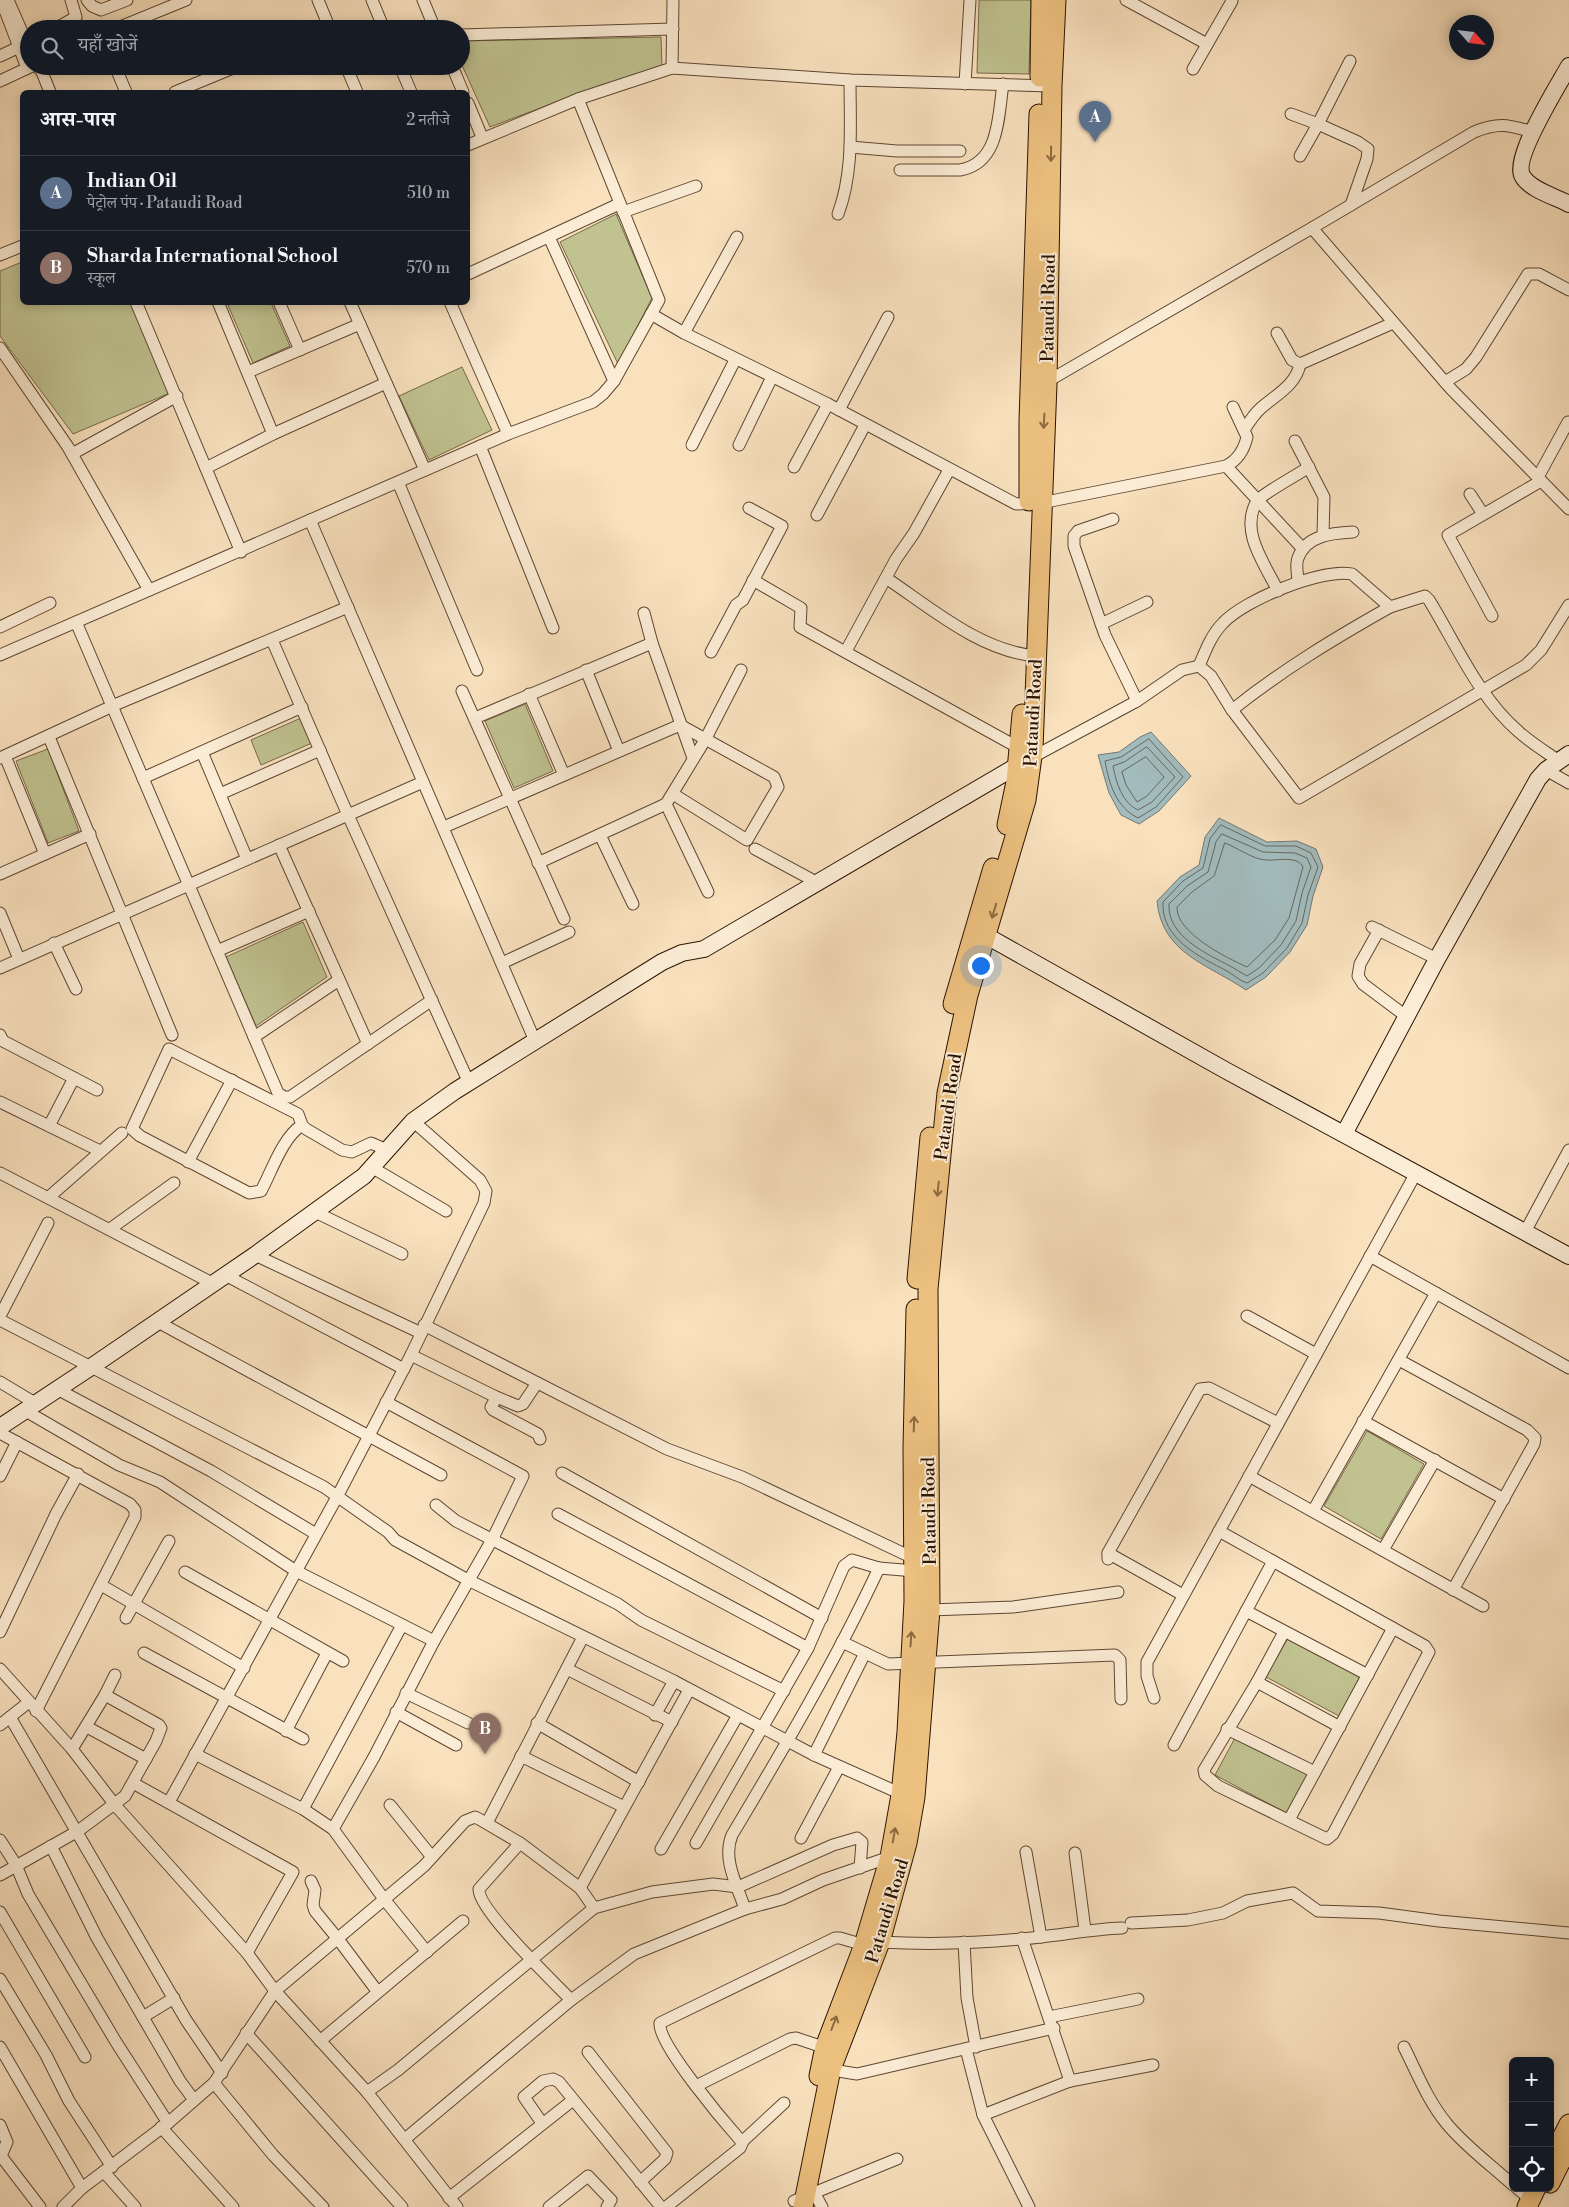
<!DOCTYPE html>
<html lang="hi">
<meta charset="utf-8">
<style>
:root{--surface:#171b24;--page:#242831;--text:#f1f3f6;--muted:#9ea1a6;--line:#363941;--accent:#c59692}
body{margin:0;font-family:"Libre Bodoni","Noto Serif Devanagari",serif;background:var(--page);color:var(--text)}
.controls{position:absolute;right:15px;bottom:15px;display:grid;overflow:hidden;border-radius:8px;box-shadow:0 2px 12px #0003}
.controls button{width:45px;height:45px;display:grid;place-items:center;padding:0;border:0;border-bottom:1px solid var(--line);background:var(--surface);color:var(--text);font:25px sans-serif}
.compass{position:absolute;left:1449px;top:15px;width:45px;height:45px;border-radius:50%;background:var(--surface);box-shadow:0 2px 12px #0003;rotate:117deg}
.you{position:absolute;left:980px;top:965px;width:18px;height:18px;margin:-12px;border:4px solid #fff;border-radius:50%;background:#1a73e8;box-shadow:0 0 0 8px #1a73e833}
.badge{display:grid;place-items:center;width:32px;height:32px;border-radius:50%;background:var(--accent);color:#fff;font-size:16px;font-weight:700}
.pin{position:absolute;translate:-50% -41px;filter:drop-shadow(0 1px 2px #0008)}
.pin::after{content:'';position:absolute;top:26px;width:18px;height:15px;background:inherit;clip-path:polygon(0 0,100% 0,50% 100%)}
.list{margin:0;padding:0;list-style:none}
h2{display:flex;justify-content:space-between;align-items:center;height:65px;margin:0;padding:0 20px;font-size:21px}
h2 small{font-size:16px;font-weight:400;color:var(--muted)}
.list li{display:grid;grid-template-columns:32px 1fr auto;gap:15px;align-items:center;box-sizing:border-box;height:75px;padding:0 20px;border-top:1px solid var(--line)}
.list b{display:block;font-size:19px;white-space:nowrap}
.list p{margin:0;font-size:16px;white-space:nowrap;color:var(--muted)}
.list em{font-size:16px;font-style:normal;color:var(--muted)}
.icon{flex:none;width:28px;height:28px;fill:none;stroke:currentColor;stroke-width:2;stroke-linecap:round;stroke-linejoin:round}
.map{position:relative;flex:none;width:1569px;height:2207px;overflow:hidden}
.search{position:absolute;background:var(--surface);box-shadow:0 2px 12px #0003;left:20px;top:20px;width:450px;height:55px;display:flex;align-items:center;gap:12px;box-sizing:border-box;padding:0 18px;border-radius:28px;color:var(--muted);font-size:19px}
.panel{position:absolute;background:var(--surface);box-shadow:0 2px 12px #0003;left:20px;top:90px;width:450px;height:215px;border-radius:8px}
.map>svg:first-child{display:block}
.green{fill:#c0c290;stroke:#766a49}
.water{fill:#a2bbbc;stroke:#727872}
.lines{fill:none;stroke-linecap:round;stroke-linejoin:round}
.shore{stroke:#66675f;stroke-width:1}
.street-casing{stroke:#5e4631;stroke-width:13}
.secondary-casing{stroke:#2b1302;stroke-width:18}
.primary-casing{stroke:#2b1302;stroke-width:21}
.street{stroke:#fbecd5;stroke-width:11}
.secondary{stroke:#fbecd5;stroke-width:16}
.primary{stroke:#ecc07f;stroke-width:19}
.oneway{stroke:#8c6a40}
.labels{text-anchor:middle;stroke-width:4;stroke-linejoin:round;paint-order:stroke}
.street-label{font-size:18px;fill:#2b1302;stroke:#fbecd5}
</style>
<div class="map">
<svg width="1569" height="2207" viewBox="0 0 1569 2207">
<rect width="100%" height="100%" fill="#f9e1be"/>
<filter id="stains"><feTurbulence type="fractalNoise" baseFrequency=".004" numOctaves="4"/><feColorMatrix values="0 0 0 0 .2 0 0 0 0 .09 0 0 0 0 .02 0 0 0 .5 -.17"/></filter>
<radialGradient id="worn" r=".72"><stop offset=".6" stop-color="#630" stop-opacity="0"/><stop offset="1" stop-color="#630" stop-opacity=".3"/></radialGradient>
<g class="green">
<polygon points="979,0 1031,0 1029,74 977,73"/>
<polygon points="661,37 662,68 601,85 490,127 461,63 461,41"/>
<polygon points="616,214 652,298 618,364 560,242"/>
<polygon points="22,262 22,302 132,303 170,393 73,434 0,336 0,271"/>
<polygon points="227,303 271,303 290,346 253,363"/>
<polygon points="462,367 492,430 429,460 399,396"/>
<polygon points="525,704 553,771 514,788 485,721"/>
<polygon points="301,718 312,743 261,765 251,740"/>
<polygon points="48,749 79,831 48,843 16,761"/>
<polygon points="303,922 327,977 256,1026 226,957"/>
<polygon points="1367,1431 1424,1464 1381,1539 1324,1506"/>
<polygon points="1288,1638 1360,1677 1339,1716 1266,1677"/>
<polygon points="1236,1736 1309,1775 1288,1814 1215,1775"/>
</g>
<g class="water">
<polygon points="1151,732 1191,776 1159,811 1139,824 1121,815 1109,793 1098,755 1119,752 1140,737"/>
<path d="M1219,818l48,24 30,-1 19,8 7,18 -10,29 -6,29 -17,27 -24,25 -20,13c-38,-26 -84,-36 -89,-89l23,-24 19,-12 6,-28z"/>
</g>
<g class="lines">
<g class="shore">
<path d="M1149,739l34,38 -27,30 -18,11c-22,-11 -29,-34 -33,-57l16,-4z"/>
<path d="M1147,747l28,30 -23,25 -14,8c-16,-7 -22,-28 -25,-44l11,-4z"/>
<polygon points="1146,757 1164,777 1147,796 1137,802 1126,785 1122,772"/>
<path d="M1221,825l44,21h31l15,7 7,14 -10,28 -6,28 -15,25 -24,25 -16,10c-7,-2 -13,-8 -20,-12 -27,-14 -66,-32 -64,-69l20,-21 20,-13 7,-29z"/>
<path d="M1222,834l41,18 32,1 12,5 4,9 -9,26 -6,28 -15,24 -22,23 -12,8c-6,-3 -11,-7 -17,-10 -23,-12 -63,-30 -61,-62l18,-18 21,-14 8,-30z"/>
<path d="M1225,843c13,5 27,16 41,17 11,1 31,-5 37,7l-14,51 -14,22 -28,27c-20,-9 -71,-34 -70,-60l15,-15 22,-16z"/>
</g>
<g class="street-casing">
<g id="street">
<polyline points="1,0 27,68"/>
<polyline points="8,0 29,48"/>
<polyline points="87,0 92,6 101,10 127,0"/>
<polyline points="318,0 330,29"/>
<polyline points="372,0 384,29"/>
<polyline points="423,0 435,29"/>
<polyline points="1126,0 1207,44"/>
<polyline points="55,29 76,17 71,0"/>
<polyline points="115,29 186,0"/>
<polyline points="461,35 673,29"/>
<polyline points="0,56 17,48"/>
<polyline points="1350,61 1318,124 1358,142 1368,149 1367,159 1351,205"/>
<polyline points="37,66 42,72 50,92"/>
<polyline points="115,66 126,92"/>
<polyline points="346,66 357,92"/>
<polyline points="400,66 411,92"/>
<polyline points="452,66 463,92"/>
<polyline points="672,68 673,0"/>
<polyline points="1193,69 1232,1"/>
<polyline points="0,81 32,66"/>
<polyline points="965,84 970,0"/>
<polyline points="175,92 238,66"/>
<polyline points="578,99 659,300 614,381"/>
<polyline points="468,103 482,137"/>
<polyline points="1291,114 1318,124 1300,156"/>
<polyline points="468,145 578,99 672,68 850,80 1051,86"/>
<polyline points="850,147 897,151 960,151"/>
<path d="M900,170h60c40,-7 38,-54 43,-86"/>
<polyline points="623,212 696,186"/>
<path d="M838,214c16,-42 12,-89 12,-134"/>
<path d="M1312,228l162,-96c25,-10 34,-7 59,0"/>
<polyline points="0,255 22,246"/>
<polyline points="468,274 619,204"/>
<polyline points="136,302 241,552"/>
<polyline points="218,302 273,434"/>
<polyline points="279,302 300,350"/>
<polyline points="350,302 425,470"/>
<polyline points="450,302 508,434"/>
<path d="M651,314l33,19 144,71 188,100 25,-1 185,-37c12,-6 18,-16 21,-29l-14,-30"/>
<polyline points="684,333 737,237"/>
<polyline points="1277,333 1292,360 1300,364 1393,323"/>
<polyline points="0,348 68,447 149,590"/>
<polyline points="248,372 360,324"/>
<polyline points="1445,382 1466,369 1476,357 1528,274 1539,274 1569,290"/>
<polyline points="1043,384 1312,228 1451,389 1569,509"/>
<polyline points="839,410 888,317"/>
<path d="M1244,430c5,-8 10,-16 17,-22 15,-13 35,-23 39,-44"/>
<polyline points="1295,441 1324,497 1323,535"/>
<polyline points="692,445 735,360"/>
<polyline points="739,445 772,377"/>
<polyline points="480,446 553,628"/>
<polyline points="72,454 177,396"/>
<polyline points="1226,466 1303,549"/>
<polyline points="794,467 828,404"/>
<polyline points="206,468 273,434 386,383"/>
<polyline points="1538,477 1568,422"/>
<polyline points="398,482 477,670"/>
<polyline points="1470,494 1483,514"/>
<polyline points="817,515 865,425"/>
<polyline points="1113,519 1078,531 1074,536 1074,546 1105,635 1137,701"/>
<polyline points="310,520 535,1041"/>
<path d="M886,578c45,30 94,73 150,78"/>
<polyline points="753,580 801,608 800,627 1019,748"/>
<path d="M1298,582c0,-7 -3,-17 0,-24 8,-23 35,-25 55,-26"/>
<path d="M1278,591c-13,-27 -39,-60 -21,-90 5,-7 42,-27 52,-34"/>
<polyline points="644,613 652,643 693,758"/>
<polyline points="1492,616 1448,535 1541,481"/>
<polyline points="76,622 278,1093 284,1097 290,1097 432,1000"/>
<polyline points="1101,624 1147,602"/>
<polyline points="0,627 50,603"/>
<polyline points="272,640 348,815 469,1083"/>
<polyline points="846,651 896,559 914,533 949,470"/>
<polyline points="711,652 736,605 743,600 782,526 749,508"/>
<polyline points="0,655 508,434 593,402 603,394 614,381 549,237"/>
<path d="M1199,666c6,-14 12,-31 24,-43 21,-23 99,-55 129,-49l38,33 35,-11 4,4c27,44 50,98 90,132 12,11 27,20 40,29"/>
<polyline points="586,670 619,751"/>
<polyline points="462,691 564,919"/>
<polyline points="529,694 564,775"/>
<polyline points="112,706 348,607"/>
<path d="M1232,710c50,-40 103,-72 158,-103"/>
<polyline points="475,718 652,643"/>
<polyline points="49,737 172,1035"/>
<polyline points="202,752 247,859"/>
<polyline points="5,756 45,854"/>
<polyline points="0,758 106,709"/>
<polyline points="1031,758 1137,701 1182,670 1199,666 1211,676 1232,710 1299,798 1526,665 1541,650 1569,605"/>
<polyline points="1546,770 1569,783"/>
<polyline points="143,778 302,707"/>
<polyline points="220,794 320,750"/>
<polyline points="666,804 708,892"/>
<polyline points="444,827 680,725 774,777 778,787 747,840 673,794"/>
<polyline points="600,835 633,904"/>
<polyline points="279,845 368,1044"/>
<polyline points="755,849 818,883"/>
<polyline points="538,863 666,804 705,740 741,670"/>
<polyline points="0,874 90,834"/>
<polyline points="0,913 19,959"/>
<polyline points="1372,927 1437,959"/>
<polyline points="1379,930 1360,964 1358,976 1363,984 1407,1017"/>
<polyline points="54,943 76,989"/>
<polyline points="217,951 309,911"/>
<polyline points="502,963 569,932"/>
<polyline points="0,968 423,782"/>
<polyline points="0,1035 3,1041 97,1090"/>
<polyline points="254,1037 339,980"/>
<polyline points="0,1102 100,1151"/>
<path d="M302,1125l-4,-11 -129,-65 -37,80 8,7 109,57 12,-2c11,-20 21,-53 41,-66l4,4 36,21 10,2 19,-9 16,7"/>
<polyline points="49,1126 74,1078"/>
<polyline points="188,1162 232,1080"/>
<polyline points="373,1168 446,1211"/>
<polyline points="0,1173 212,1283"/>
<polyline points="49,1197 122,1133"/>
<polyline points="313,1211 402,1254"/>
<polyline points="110,1229 174,1183"/>
<polyline points="1525,1232 1569,1150"/>
<polyline points="255,1255 421,1333"/>
<polyline points="1370,1256 1569,1368"/>
<polyline points="225,1275 404,1369"/>
<polyline points="0,1316 48,1223"/>
<polyline points="1247,1316 1316,1354"/>
<polyline points="0,1320 324,1487 388,1532 395,1540 468,1580 674,1681 814,1755 906,1796"/>
<polyline points="156,1321 441,1475"/>
<polyline points="424,1325 667,1449 742,1477 913,1558"/>
<polyline points="411,1355 494,1396 495,1400 491,1407 493,1410 538,1434 540,1439"/>
<polyline points="1399,1360 1527,1430 1535,1438 1534,1444 1453,1590"/>
<polyline points="0,1382 35,1403"/>
<polyline points="57,1389 211,1471 316,1534"/>
<polyline points="494,1396 518,1406 523,1404 537,1383"/>
<polyline points="24,1410 119,1465 160,1482 296,1571 434,1641"/>
<polyline points="1363,1421 1504,1499"/>
<polyline points="0,1433 130,1504 135,1510 135,1517 36,1711"/>
<polyline points="562,1473 822,1618"/>
<polyline points="0,1476 17,1442"/>
<polyline points="1249,1476 1483,1606"/>
<polyline points="436,1505 456,1521 618,1604 641,1620 784,1691"/>
<polyline points="1313,1511 1436,1293"/>
<polyline points="558,1514 808,1648"/>
<polyline points="1219,1531 1425,1646 1429,1652 1333,1834 1327,1839 1218,1786 1205,1775 1204,1770 1257,1682 1284,1632"/>
<polyline points="1383,1550 1435,1460"/>
<polyline points="1108,1553 1183,1595"/>
<polyline points="1108,1559 1108,1553 1200,1389 1209,1388 1278,1423"/>
<polyline points="185,1572 343,1661"/>
<polyline points="101,1585 244,1668"/>
<polyline points="930,1610 1013,1607 1118,1592"/>
<polyline points="1246,1611 1368,1675"/>
<polyline points="126,1618 169,1541"/>
<polyline points="0,1632 56,1514 78,1474"/>
<polyline points="842,1642 888,1664 1115,1655 1120,1660 1121,1699"/>
<polyline points="144,1653 303,1739"/>
<polyline points="0,1669 72,1749 115,1805 247,1953 275,1991 367,2092 457,2207"/>
<polyline points="567,1669 672,1722"/>
<polyline points="1257,1682 1340,1727"/>
<polyline points="406,1693 468,1723"/>
<polyline points="1154,1698 1147,1676 1147,1662 1416,1173"/>
<polyline points="396,1712 456,1745"/>
<polyline points="655,1715 674,1681"/>
<polyline points="10,1717 186,2020 222,2073"/>
<polyline points="537,1723 639,1782"/>
<polyline points="0,1725 29,1702"/>
<polyline points="87,1727 146,1759"/>
<polyline points="1227,1729 1315,1772"/>
<polyline points="286,1731 327,1653"/>
<polyline points="1174,1745 1273,1561"/>
<polyline points="72,1749 105,1695"/>
<polyline points="195,1754 303,1809 333,1829 384,1899 427,1952"/>
<polyline points="814,1755 865,1653"/>
<polyline points="521,1756 624,1807"/>
<polyline points="133,1783 293,1872 247,1953"/>
<polyline points="169,1802 337,1497 411,1355 484,1203 486,1191 480,1180 413,1121"/>
<polyline points="390,1805 432,1857"/>
<polyline points="303,1809 402,1625"/>
<polyline points="1289,1820 1393,1628"/>
<polyline points="487,1823 583,1637"/>
<polyline points="333,1829 374,1757 434,1641 493,1538 523,1476 386,1402"/>
<polyline points="801,1838 839,1767"/>
<polyline points="0,1840 16,1865 28,1894 116,2042 168,2123"/>
<path d="M520,1843l-41,46c-2,20 76,94 92,111"/>
<polyline points="696,1843 808,1648 844,1566 852,1560 879,1568"/>
<polyline points="51,1846 97,1938 180,2081 194,2100"/>
<polyline points="661,1849 738,1715"/>
<polyline points="1026,1852 1041,1937"/>
<polyline points="1075,1853 1085,1930"/>
<polyline points="0,1875 78,1831 125,1796 156,1741 161,1728 159,1725 105,1695 115,1675"/>
<polyline points="311,1881 315,1890 313,1905 315,1911 338,1939 377,1991"/>
<polyline points="580,1888 689,1690"/>
<path d="M745,1909c-8,-24 -23,-50 -13,-74 52,-87 104,-175 147,-267l36,3"/>
<polyline points="0,1912 85,2057"/>
<polyline points="1131,1923 1188,1920 1223,1913 1247,1901 1293,1893 1318,1911 1379,1913 1439,1921 1569,1933"/>
<polyline points="1022,1938 1070,2081"/>
<path d="M875,1940l5,2c53,3 108,1 161,-5 27,-3 54,-8 81,-9"/>
<polyline points="964,1942 967,1998 976,2047"/>
<polyline points="0,1979 46,2055 69,2101 112,2167"/>
<polyline points="143,2017 174,1998"/>
<polyline points="1049,2017 1138,1999"/>
<polyline points="246,2033 402,2207"/>
<polyline points="320,2041 463,1921"/>
<polyline points="0,2047 82,2188"/>
<path d="M1404,2047c13,26 24,54 43,77 19,23 44,41 66,61"/>
<polyline points="966,2049 983,2115 1029,2207"/>
<polyline points="588,2052 667,2153 665,2159 640,2182"/>
<polyline points="826,2069 857,2074 1054,2028"/>
<polyline points="214,2083 273,2155 323,2207"/>
<polyline points="696,2086 790,2039 796,2038 829,2049"/>
<polyline points="367,2092 398,2070 594,1908 652,1892 713,1884 738,1887 833,1845 857,1838 862,1842 860,1868"/>
<path d="M784,2103l-40,37 -3,1c-16,-18 -84,-98 -81,-118l175,-85h5l24,7"/>
<polyline points="983,2115 1070,2081 1153,2065"/>
<polyline points="542,2123 524,2097 543,2081 553,2079 559,2082 661,2207"/>
<polyline points="0,2125 7,2142 1,2156 40,2207"/>
<polyline points="161,2127 233,2207"/>
<polyline points="405,2139 571,2000 634,1954 745,1909 782,1899 823,1880 890,1857"/>
<polyline points="104,2172 135,2207"/>
<polyline points="1517,2188 1531,2200"/>
<polyline points="815,2194 822,2207"/>
<polyline points="449,2198 573,2100"/>
<polyline points="794,2201 897,2159"/>
<polyline points="63,2207 82,2188 168,2123 214,2083 275,1991 424,1866 465,1821 475,1817 479,1819 520,1843 580,1888 594,1908"/>
<polyline points="549,2207 588,2176 611,2200 607,2207"/>
<polyline points="666,2207 740,2148 743,2141"/>
</g>
</g>
<g class="secondary-casing">
<g id="secondary">
<path d="M1569,66c-10,18 -58,94 -46,111 8,13 33,20 46,27"/>
<polyline points="976,930 1225,1070 1569,1256"/>
<polyline points="1344,1134 1437,959 1538,779 1546,770 1569,754"/>
<polyline points="0,1427 91,1367 255,1255 364,1176 413,1121 455,1091 662,962 682,953 704,949 1027,760"/>
</g>
</g>
<g class="primary-casing">
<g id="primary">
<polyline points="1040,77 1041,0"/>
<polyline points="1029,501 1029,421 1039,114"/>
<polyline points="1007,825 1016,782 1022,714"/>
<polyline points="953,1004 993,868"/>
<polyline points="917,1279 930,1137"/>
<polyline points="819,2076 825,2047 864,1945 890,1857 901,1795 907,1732 914,1601 913,1448 916,1309"/>
<polyline points="1550,2161 1569,2124"/>
<polyline points="1550,2183 1566,2151"/>
<polyline points="803,2207 831,2069 880,1942 907,1843 915,1797 930,1610 928,1289 947,1093 968,995 1026,800 1033,749 1047,384 1052,86 1056,0"/>
<polyline points="1527,2207 1536,2188"/>
</g>
</g>
<use href="#street" class="street"/>
<use href="#secondary" class="secondary"/>
<use href="#primary" class="primary"/>
</g>
<defs><path id="oneway-shaft" d="M-6 0H5M1.5-3L5.5 0L1.5 3" fill="none" stroke-width="1.6" stroke-linecap="round" stroke-linejoin="round" transform="scale(1.25)"/></defs>
<g class="oneway">
<use href="#oneway-shaft" transform="translate(1051 154) rotate(91)"/>
<use href="#oneway-shaft" transform="translate(1044 421) rotate(93)"/>
<use href="#oneway-shaft" transform="translate(994 911) rotate(107)"/>
<use href="#oneway-shaft" transform="translate(938 1189) rotate(96)"/>
<use href="#oneway-shaft" transform="translate(914 1424) rotate(-88)"/>
<use href="#oneway-shaft" transform="translate(911 1639) rotate(-86)"/>
<use href="#oneway-shaft" transform="translate(894 1835) rotate(-80)"/>
<use href="#oneway-shaft" transform="translate(834 2023) rotate(-69)"/>
</g>
<g class="labels">
<g class="street-label">
<text transform="translate(1048 308) rotate(-89)" y="6">Pataudi Road</text>
<text transform="translate(1033 713) rotate(-87)" y="6">Pataudi Road</text>
<text transform="translate(948 1107) rotate(-82)" y="6">Pataudi Road</text>
<text transform="translate(929 1511) rotate(-91)" y="6">Pataudi Road</text>
<text transform="translate(887 1911) rotate(-73)" y="6">Pataudi Road</text>
</g>
</g>
<rect width="100%" height="100%" filter="url(#stains)"/>
<rect width="100%" height="100%" fill="url(#worn)"/>
</svg>
<div class="controls">
<button>+</button>
<button>−</button>
<button><svg class="icon" aria-label="locate" viewBox="0 0 24 24"><circle cx="12" cy="12" r="6"/><path d="M12 2v4M12 18v4M2 12h4M18 12h4"/></svg></button>
</div>
<svg class="compass" viewBox="-18 -18 36 36"><path d="M0-13l5 13h-10z" fill="#e53935"/><path d="M0 13l5-13h-10z" fill="#9ea1a6"/></svg>
<div class="you"></div>
<div class="pin badge" style="left:1095px;top:142px;background:#5c6f8a">A</div>
<div class="pin badge" style="left:485px;top:1754px;background:#8d6e63">B</div>
<div class="search"><svg class="icon" aria-label="search" viewBox="0 0 24 24"><circle cx="10" cy="10" r="6"/><path d="M15 15l6 6"/></svg>यहाँ खोजें</div>
<section class="panel">
<h2>आस-पास<small>2 नतीजे</small></h2>
<ul class="list">
<li><span class="badge" style="background:#5c6f8a">A</span><div><b>Indian Oil</b><p>पेट्रोल पंप · Pataudi Road</p></div><em>510 m</em></li>
<li><span class="badge" style="background:#8d6e63">B</span><div><b>Sharda International School</b><p>स्कूल</p></div><em>570 m</em></li>
</ul>
</section>
</div>
